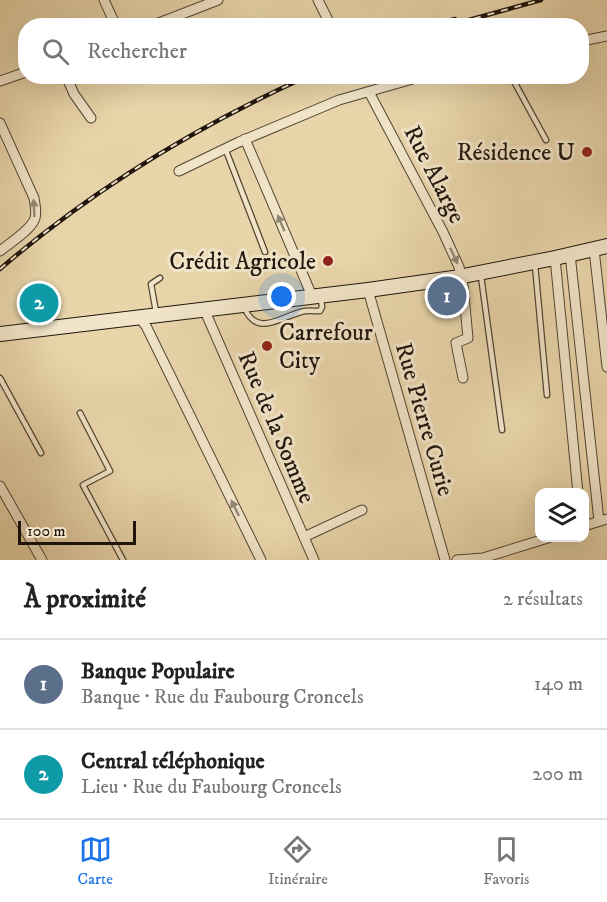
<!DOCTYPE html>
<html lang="fr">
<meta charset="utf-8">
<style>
:root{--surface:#fff;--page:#f6f6f6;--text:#222;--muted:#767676;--line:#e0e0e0;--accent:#1a73e8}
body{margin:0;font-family:"IM FELL DW Pica",serif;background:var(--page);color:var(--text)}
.controls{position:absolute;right:18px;bottom:18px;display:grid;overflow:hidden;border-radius:12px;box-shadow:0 6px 24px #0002}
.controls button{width:54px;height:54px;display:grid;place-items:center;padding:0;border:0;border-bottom:2px solid var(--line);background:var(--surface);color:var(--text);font:30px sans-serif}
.scale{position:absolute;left:18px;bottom:15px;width:118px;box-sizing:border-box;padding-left:6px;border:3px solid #1f150d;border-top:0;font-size:16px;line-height:21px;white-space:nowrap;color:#1f150d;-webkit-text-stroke:4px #f1e4c8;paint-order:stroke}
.you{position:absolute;left:282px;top:297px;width:21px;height:21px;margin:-15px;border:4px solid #fff;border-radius:50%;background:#1a73e8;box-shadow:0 0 0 9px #1a73e833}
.badge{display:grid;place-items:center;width:39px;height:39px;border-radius:50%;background:var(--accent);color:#fff;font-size:20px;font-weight:700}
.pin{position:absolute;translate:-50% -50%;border:3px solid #fff;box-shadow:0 2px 6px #0006}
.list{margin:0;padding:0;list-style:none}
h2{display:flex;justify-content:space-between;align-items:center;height:78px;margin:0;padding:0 24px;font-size:26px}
h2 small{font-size:20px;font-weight:400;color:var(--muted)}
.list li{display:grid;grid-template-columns:39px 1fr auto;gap:18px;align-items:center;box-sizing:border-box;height:90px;padding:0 24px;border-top:2px solid var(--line)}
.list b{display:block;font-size:22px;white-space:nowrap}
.list p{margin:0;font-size:20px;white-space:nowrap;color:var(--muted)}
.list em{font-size:20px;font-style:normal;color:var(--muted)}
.icon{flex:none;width:33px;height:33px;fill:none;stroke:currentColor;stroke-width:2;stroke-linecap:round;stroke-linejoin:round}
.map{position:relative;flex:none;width:607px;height:560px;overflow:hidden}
.search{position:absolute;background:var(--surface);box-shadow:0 6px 24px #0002;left:18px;right:18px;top:18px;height:66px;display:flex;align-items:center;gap:15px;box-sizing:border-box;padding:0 21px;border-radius:24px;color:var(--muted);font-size:22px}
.sheet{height:258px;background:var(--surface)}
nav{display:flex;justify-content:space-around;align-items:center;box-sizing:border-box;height:84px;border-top:2px solid var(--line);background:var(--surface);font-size:16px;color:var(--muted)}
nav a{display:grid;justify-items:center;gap:3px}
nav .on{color:var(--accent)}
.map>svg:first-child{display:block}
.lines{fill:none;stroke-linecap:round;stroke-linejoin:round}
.service-casing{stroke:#524534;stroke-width:7}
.minor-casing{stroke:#524534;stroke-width:11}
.secondary-casing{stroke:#1f150d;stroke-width:16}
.service{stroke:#f1e4c8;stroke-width:4.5}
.minor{stroke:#f1e4c8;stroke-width:9}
.secondary{stroke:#f1e4c8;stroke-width:14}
.rail-casing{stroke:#1f150d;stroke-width:4.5}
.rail{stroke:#f1e4c8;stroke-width:2;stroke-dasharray:7;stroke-linecap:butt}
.oneway{fill:#928774}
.poi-dot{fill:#8f2418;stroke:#f1e4c8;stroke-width:2}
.labels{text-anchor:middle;stroke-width:6;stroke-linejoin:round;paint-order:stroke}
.poi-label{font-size:24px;fill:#1f150d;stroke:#f1e4c8;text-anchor:end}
.street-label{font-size:24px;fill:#1f150d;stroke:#f1e4c8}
</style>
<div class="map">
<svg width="607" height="560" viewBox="0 0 607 560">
<rect width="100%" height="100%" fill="#e9d5aa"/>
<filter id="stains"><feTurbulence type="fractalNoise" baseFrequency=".00333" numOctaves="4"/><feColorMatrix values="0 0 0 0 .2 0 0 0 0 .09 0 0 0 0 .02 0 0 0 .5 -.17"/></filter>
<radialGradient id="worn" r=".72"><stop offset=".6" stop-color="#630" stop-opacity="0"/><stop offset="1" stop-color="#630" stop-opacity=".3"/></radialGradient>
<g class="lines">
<g class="service-casing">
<g id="service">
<polyline points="511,76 546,140"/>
<polyline points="225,148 265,252"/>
<polyline points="535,265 547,395"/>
<polyline points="481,276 502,430"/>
<path d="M244,307c13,31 36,10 57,5 6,-2 13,-1 19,-1l2,-4 -1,-8"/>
<polyline points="156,312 151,284 160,278"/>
<polyline points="0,378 41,453"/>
<polyline points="80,413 110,471 83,485 123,560"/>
</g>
</g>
<g class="minor-casing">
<g id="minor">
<polyline points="104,0 116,26"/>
<polyline points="318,0 331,26"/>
<polyline points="151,26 218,0"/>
<polyline points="582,41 607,36"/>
<polyline points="66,76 74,94 91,118"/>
<polyline points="0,81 26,72"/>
<polyline points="369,92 443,232 459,267 463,285 468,338 456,343 463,378"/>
<path d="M0,123l34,75c1,7 3,13 1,20 -3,11 -25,25 -35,33"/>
<polyline points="245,139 312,296"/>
<polyline points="179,171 239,142 339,100 423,76"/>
<polyline points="594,249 607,367"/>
<polyline points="570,254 599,521"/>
<polyline points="555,258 578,493"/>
<polyline points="368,290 445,560"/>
<polyline points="204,309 314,560"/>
<polyline points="139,317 146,326 261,560"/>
<polyline points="0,486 42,560"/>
<polyline points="584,526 607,519"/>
<polyline points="304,537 362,510"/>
<polyline points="457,560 483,558 548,538"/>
</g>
</g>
<g class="secondary-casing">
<polyline id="secondary" points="0,334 368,290 453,278 555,258 607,246"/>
</g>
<use href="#service" class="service"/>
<use href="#minor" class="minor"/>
<use href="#secondary" class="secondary"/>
<g class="rail-casing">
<g id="rail">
<polyline points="432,26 455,19"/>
<polyline points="447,26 541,0"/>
<path d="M0,269c92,-79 197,-143 308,-193"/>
</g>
</g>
<use href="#rail" class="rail"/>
</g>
<defs><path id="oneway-solid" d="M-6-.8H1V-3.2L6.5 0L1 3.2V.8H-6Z" transform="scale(1.5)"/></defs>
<g class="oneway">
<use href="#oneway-solid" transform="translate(34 208) rotate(-93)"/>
<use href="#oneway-solid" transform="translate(281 223) rotate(-113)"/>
<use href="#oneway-solid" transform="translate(454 256) rotate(65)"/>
<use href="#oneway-solid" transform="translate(235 508) rotate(-116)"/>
</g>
<g class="poi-dot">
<circle cx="587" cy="152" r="6"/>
<circle cx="328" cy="261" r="6"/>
<circle cx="267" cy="346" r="6"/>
</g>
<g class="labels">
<g class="poi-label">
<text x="575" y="160">Résidence U</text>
<text x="316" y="269">Crédit Agricole</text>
<text x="279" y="340" text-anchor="start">Carrefour<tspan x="279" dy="28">City</tspan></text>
</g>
<g class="street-label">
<text transform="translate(435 174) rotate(63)" y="8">Rue Alarge</text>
<text transform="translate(425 419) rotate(74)" y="8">Rue Pierre Curie</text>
<text transform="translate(277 427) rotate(67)" y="8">Rue de la Somme</text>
</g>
</g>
<rect width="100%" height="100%" filter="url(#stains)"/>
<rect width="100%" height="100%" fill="url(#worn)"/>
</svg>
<div class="controls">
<button><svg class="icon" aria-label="layers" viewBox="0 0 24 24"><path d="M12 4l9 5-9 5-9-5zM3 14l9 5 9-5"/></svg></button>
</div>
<div class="scale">100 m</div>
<div class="you"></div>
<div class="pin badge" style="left:447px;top:296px;background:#5c6f8a">1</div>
<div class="pin badge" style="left:39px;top:303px;background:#0f9aa8">2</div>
<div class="search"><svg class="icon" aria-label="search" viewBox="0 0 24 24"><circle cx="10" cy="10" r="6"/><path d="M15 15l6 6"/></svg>Rechercher</div>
</div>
<section class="sheet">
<h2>À proximité<small>2 résultats</small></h2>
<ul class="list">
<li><span class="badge" style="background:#5c6f8a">1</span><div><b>Banque Populaire</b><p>Banque · Rue du Faubourg Croncels</p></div><em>140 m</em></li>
<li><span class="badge" style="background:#0f9aa8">2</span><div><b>Central téléphonique</b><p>Lieu · Rue du Faubourg Croncels</p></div><em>200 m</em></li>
</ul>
</section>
<nav>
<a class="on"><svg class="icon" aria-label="map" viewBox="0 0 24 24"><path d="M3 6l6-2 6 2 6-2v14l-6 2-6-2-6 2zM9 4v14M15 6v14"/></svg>Carte</a>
<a><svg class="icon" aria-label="directions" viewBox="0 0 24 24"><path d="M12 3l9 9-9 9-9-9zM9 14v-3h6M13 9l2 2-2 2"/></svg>Itinéraire</a>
<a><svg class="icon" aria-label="saved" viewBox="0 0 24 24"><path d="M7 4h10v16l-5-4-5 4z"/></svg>Favoris</a>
</nav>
